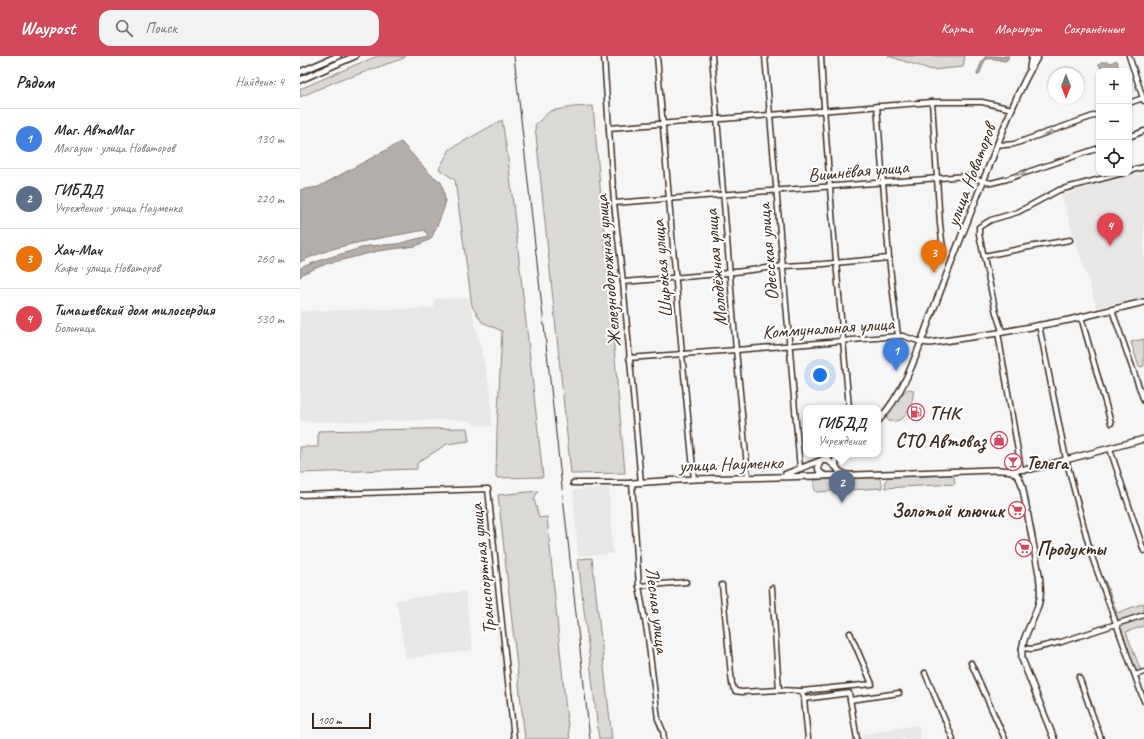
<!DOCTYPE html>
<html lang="ru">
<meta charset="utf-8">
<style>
:root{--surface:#fff;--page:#f2f2f2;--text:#222;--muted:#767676;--line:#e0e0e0;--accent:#d1495b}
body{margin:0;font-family:Caveat,sans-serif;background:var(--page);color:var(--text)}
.controls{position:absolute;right:12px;top:12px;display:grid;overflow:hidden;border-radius:8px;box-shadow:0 1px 3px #0004}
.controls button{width:36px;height:36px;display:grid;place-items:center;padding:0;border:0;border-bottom:1px solid var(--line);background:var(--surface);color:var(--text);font:20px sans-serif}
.compass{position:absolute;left:748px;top:12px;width:36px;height:36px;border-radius:50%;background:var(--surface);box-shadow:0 1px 3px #0004;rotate:180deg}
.scale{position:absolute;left:12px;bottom:10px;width:59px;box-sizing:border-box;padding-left:4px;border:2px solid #3b2a1e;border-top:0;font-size:11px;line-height:14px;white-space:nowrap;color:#3b2a1e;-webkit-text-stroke:3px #fff;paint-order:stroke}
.you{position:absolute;left:520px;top:319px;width:14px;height:14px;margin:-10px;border:3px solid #fff;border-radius:50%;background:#1a73e8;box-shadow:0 0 0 6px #1a73e833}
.badge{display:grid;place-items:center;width:26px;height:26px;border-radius:50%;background:var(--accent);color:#fff;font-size:13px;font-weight:700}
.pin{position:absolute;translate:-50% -33px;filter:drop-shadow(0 1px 2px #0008)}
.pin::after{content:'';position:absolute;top:21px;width:14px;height:12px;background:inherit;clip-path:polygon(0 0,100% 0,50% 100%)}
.popup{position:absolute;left:503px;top:349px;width:78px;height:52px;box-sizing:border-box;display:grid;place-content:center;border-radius:8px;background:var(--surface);filter:drop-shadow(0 1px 3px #0005);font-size:13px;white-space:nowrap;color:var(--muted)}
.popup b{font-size:15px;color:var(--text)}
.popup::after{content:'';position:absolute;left:50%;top:100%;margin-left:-8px;border:8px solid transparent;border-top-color:var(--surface)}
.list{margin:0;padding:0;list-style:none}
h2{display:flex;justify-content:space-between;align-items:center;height:52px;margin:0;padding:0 16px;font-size:17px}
h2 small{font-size:13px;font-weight:400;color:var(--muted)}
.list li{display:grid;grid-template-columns:26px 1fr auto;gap:12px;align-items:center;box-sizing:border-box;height:60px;padding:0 16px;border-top:1px solid var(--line)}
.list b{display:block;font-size:15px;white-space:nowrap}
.list p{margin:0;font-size:13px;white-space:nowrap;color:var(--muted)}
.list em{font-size:13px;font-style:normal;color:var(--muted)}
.icon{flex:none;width:22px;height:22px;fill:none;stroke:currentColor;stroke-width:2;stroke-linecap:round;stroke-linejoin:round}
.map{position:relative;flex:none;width:844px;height:683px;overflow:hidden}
header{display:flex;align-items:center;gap:24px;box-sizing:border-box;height:56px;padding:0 20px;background:var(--accent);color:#fff}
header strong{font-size:19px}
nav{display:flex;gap:22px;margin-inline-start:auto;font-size:14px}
.search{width:280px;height:36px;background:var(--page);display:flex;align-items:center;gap:10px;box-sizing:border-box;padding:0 14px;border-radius:12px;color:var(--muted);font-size:15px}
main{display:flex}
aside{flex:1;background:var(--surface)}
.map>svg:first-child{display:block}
.built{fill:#e9e7e6}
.green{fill:#dbd9d6;stroke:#8b827a}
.water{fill:#b4aeaa;stroke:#847972}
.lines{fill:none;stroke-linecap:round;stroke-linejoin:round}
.minor-casing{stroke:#3b2a1e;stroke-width:7}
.major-casing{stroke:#3b2a1e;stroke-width:8}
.minor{stroke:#fff;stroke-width:4}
.major{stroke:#fff;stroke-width:5}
.rail{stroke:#3b2a1e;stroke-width:1}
.oneway{fill:#a79f9a}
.labels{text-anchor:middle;stroke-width:4;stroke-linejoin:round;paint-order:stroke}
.street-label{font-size:19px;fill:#3b2a1e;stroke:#fff}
.poi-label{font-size:19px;font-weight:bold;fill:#3b2a1e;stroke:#fff;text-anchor:start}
</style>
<header>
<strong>Waypost</strong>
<div class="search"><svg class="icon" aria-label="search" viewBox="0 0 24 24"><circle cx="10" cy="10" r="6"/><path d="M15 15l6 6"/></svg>Поиск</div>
<nav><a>Карта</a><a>Маршрут</a><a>Сохранённые</a></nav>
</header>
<main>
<aside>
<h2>Рядом<small>Найдено: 4</small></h2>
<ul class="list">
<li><span class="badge" style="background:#3f7fe0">1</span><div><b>Маг. АвтоМаг</b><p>Магазин · улица Новаторов</p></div><em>130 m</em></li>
<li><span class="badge" style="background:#5c6f8a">2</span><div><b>ГИБДД</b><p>Учреждение · улица Науменко</p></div><em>220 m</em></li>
<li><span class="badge" style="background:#e8710a">3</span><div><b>Хач-Мач</b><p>Кафе · улица Новаторов</p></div><em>260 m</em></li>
<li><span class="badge" style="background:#e0444e">4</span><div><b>Тимашевский дом милосердия</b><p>Больница</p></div><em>530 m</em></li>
</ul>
</aside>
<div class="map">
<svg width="844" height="683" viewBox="0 0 844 683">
<rect width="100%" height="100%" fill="#f7f6f6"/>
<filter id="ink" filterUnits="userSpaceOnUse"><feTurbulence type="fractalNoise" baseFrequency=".025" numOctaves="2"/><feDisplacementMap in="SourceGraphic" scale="8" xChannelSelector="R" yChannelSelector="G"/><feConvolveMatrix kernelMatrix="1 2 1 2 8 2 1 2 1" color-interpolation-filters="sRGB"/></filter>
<g filter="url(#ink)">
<g class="built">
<polygon points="844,117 844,241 797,252 761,139 807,125"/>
<polygon points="169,242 191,336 192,370 176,369 169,365 159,364 18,366 0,365 0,255 134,252 134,243"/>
<polygon points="309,432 313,498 278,500 273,434"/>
<polygon points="165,535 173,594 106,603 96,544"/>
<polygon points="618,669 621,683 563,683 562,678"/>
</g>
<g class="green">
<polygon points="78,0 106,0 104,2 48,22 46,21 0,41 0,33 55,9"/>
<polygon points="588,0 665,0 663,11 632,14"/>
<polygon points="293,50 325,417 271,418 235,69 250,55 273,51"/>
<polygon points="202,64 208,102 243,421 196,422 197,374 202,275 182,266 172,250 155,124 139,113 150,93"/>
<polygon points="844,283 844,310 839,311 831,286"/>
<path d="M608,333l5,1c2,7 -5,23 -9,27 -5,4 -10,5 -15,4l-2,-2v-3l14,-21z"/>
<polygon points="167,372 169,385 147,388 117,407 117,413 0,417 0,391 18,391 18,375"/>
<polygon points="651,419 654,421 655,428 585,432 586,424 589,421"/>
<path d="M575,421l4,1 3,5v5l-66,4c-2,-3 -3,-9 -1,-12z"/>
<polygon points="238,435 234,443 239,462 247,461 266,655 270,683 225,683 198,439"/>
<polygon points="292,502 312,683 299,683 278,503"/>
<polygon points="805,524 817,557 844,547 844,557 821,564 816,564 803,526"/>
<polygon points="844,560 844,570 826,576 841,615 836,617 819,569 819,568"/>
</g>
<g class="water">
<path d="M686,0h10l6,1 3,-1h4l-2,4 -2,1c-7,-1 -14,-4 -20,-1l-6,15h-2v-2c3,-6 4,-12 9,-17z"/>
<polygon points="816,4 818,6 817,12 816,13 801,13 799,8 801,6 809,6 811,7"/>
<path d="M101,86l29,32 11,8c2,6 4,15 4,22 -2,9 -10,26 -14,35l-15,7 -38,5 -52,13 -22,9 -4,4v-9l24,-9 44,-13 29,-2 31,-8 -3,-6c-41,8 -88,13 -125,32v-72l18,-3z"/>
</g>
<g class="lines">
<g class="minor-casing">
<g id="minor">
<polyline points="304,0 314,147 323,226 341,427"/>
<polyline points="357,0 382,298 394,423"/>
<polyline points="412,0 436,294 448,421"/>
<path d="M465,0c11,138 24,275 35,413"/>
<path d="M521,0c6,118 18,235 28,352"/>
<polyline points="829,0 844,45"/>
<polyline points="632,46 640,168 643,193"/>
<polyline points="829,47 843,42"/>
<polyline points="577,50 589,202 598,280"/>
<polyline points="309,72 632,46 682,46 712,53"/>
<polyline points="829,81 844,75"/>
<polyline points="698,88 705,89 714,88 799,58"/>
<polyline points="829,115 844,111"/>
<polyline points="314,147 666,120 691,127 707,123 799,92"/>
<polyline points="684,200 729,191 770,184"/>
<polyline points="323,226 419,218 483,210 523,208 589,202"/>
<polyline points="812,254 844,345"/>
<polyline points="781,261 811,367"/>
<polyline points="739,269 766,403 791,498 844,645"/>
<polyline points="702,275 696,257 679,178 679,171 691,164 718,156 759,134 823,117"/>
<polyline points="698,277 721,413"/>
<polyline points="329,302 436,294 598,280 603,280 621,286"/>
<polyline points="810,393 844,495"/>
<polyline points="273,427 332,427 339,530 348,582 358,663 363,675 364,683"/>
<polyline points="0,439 188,433 214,683"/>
<polyline points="422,529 432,628 435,635 442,636 479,634 502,635 572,628 550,577"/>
<polyline points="339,530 386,526"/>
<polyline points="472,532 479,634"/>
<polyline points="722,592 732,593 761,586 844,559"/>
<polyline points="671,607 705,683"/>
<polyline points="625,617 653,683"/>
<polyline points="835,619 844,616"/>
<polyline points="779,621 801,683"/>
<polyline points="502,635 504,643 508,683"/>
<polyline points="504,643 549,637 557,683"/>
<polyline points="550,644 599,637"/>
</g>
</g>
<g class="major-casing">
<g id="major">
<polyline points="730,11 732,0"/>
<polyline points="0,16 38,0"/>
<polyline points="0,24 55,0"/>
<polyline points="621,286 630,287 698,277 769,264 844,246"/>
<path d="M578,365c30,-32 41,-76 57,-116 18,-47 36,-94 55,-141 14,-37 28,-74 48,-108"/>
<path d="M537,398c-3,10 -2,17 8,20"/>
<polyline points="522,404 529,405 536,411"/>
<path d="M521,405c-4,5 -4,11 3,14"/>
<polyline points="710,414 732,413 844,383"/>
<polyline points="486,418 522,404 534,398"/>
<path d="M332,427l62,-4 162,-4 137,-5c15,0 24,-2 29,15l17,89c1,9 3,19 0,28 -5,21 -19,35 -17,57l32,80"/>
</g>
</g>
<use href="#minor" class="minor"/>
<use href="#major" class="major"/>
<polyline class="rail" points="214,0 290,683"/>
</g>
<defs><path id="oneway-solid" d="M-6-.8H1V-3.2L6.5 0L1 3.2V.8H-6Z"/></defs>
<g class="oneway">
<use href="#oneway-solid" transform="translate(749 77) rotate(-19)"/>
<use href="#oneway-solid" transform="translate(721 118) rotate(-18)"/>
</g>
</g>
<defs>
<g id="fuel-ring" transform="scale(0.9)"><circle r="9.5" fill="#fff" stroke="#d1495b" stroke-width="1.5"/><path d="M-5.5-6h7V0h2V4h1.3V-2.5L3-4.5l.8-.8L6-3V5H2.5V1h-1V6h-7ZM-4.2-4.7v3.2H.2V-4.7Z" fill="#d1495b"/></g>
<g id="shop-ring" transform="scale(0.9)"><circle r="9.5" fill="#fff" stroke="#d1495b" stroke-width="1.5"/><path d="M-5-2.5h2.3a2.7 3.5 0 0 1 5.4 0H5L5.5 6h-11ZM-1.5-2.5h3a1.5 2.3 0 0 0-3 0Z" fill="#d1495b"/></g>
<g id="bar-ring" transform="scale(0.9)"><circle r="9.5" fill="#fff" stroke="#d1495b" stroke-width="1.5"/><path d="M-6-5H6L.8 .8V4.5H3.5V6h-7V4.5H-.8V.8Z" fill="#d1495b"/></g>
<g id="supermarket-ring" transform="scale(0.9)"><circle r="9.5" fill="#fff" stroke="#d1495b" stroke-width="1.5"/><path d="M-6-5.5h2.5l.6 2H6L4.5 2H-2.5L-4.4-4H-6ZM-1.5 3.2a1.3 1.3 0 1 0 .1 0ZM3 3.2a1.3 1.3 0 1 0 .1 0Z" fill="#d1495b"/></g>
</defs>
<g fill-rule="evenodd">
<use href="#fuel-ring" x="616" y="356"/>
<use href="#shop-ring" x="699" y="384"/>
<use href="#bar-ring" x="713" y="406"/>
<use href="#supermarket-ring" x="717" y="454"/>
<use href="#supermarket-ring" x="724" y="492"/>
</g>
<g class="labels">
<g class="street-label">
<text transform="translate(558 114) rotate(-5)" y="7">Вишнёвая улица</text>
<text transform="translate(670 119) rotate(-69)" y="7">улица Новаторов</text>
<text transform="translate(467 196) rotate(-95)" y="7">Одесская улица</text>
<text transform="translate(415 212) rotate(-95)" y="7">Молодёжная улица</text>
<text transform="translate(361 213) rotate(-95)" y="7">Широкая улица</text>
<text transform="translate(307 215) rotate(-95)" y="7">Железнодорожная улица</text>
<text transform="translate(528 271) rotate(-4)" y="7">Коммунальная улица</text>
<text transform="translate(431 407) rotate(-2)" y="7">улица Науменко</text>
<text transform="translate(182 513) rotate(-96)" y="7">Транспортная улица</text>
<text transform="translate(358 554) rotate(83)" y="7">Лесная улица</text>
</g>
<g class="poi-label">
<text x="629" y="363">ТНК</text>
<text x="686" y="391" text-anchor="end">СТО Автоваз</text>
<text x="726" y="413">Телега</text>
<text x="704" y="461" text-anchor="end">Золотой ключик</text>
<text x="737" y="499">Продукты</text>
</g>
</g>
</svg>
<div class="controls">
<button>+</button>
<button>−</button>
<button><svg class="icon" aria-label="locate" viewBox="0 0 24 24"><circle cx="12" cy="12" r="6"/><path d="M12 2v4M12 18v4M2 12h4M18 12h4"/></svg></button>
</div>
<svg class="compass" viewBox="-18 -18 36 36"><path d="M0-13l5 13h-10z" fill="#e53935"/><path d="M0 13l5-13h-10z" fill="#767676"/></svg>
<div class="scale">100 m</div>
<div class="you"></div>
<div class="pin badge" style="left:596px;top:315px;background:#3f7fe0">1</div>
<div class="pin badge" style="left:542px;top:447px;background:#5c6f8a">2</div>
<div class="popup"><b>ГИБДД</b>Учреждение</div>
<div class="pin badge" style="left:634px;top:217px;background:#e8710a">3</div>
<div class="pin badge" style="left:810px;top:190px;background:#e0444e">4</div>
</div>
</main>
